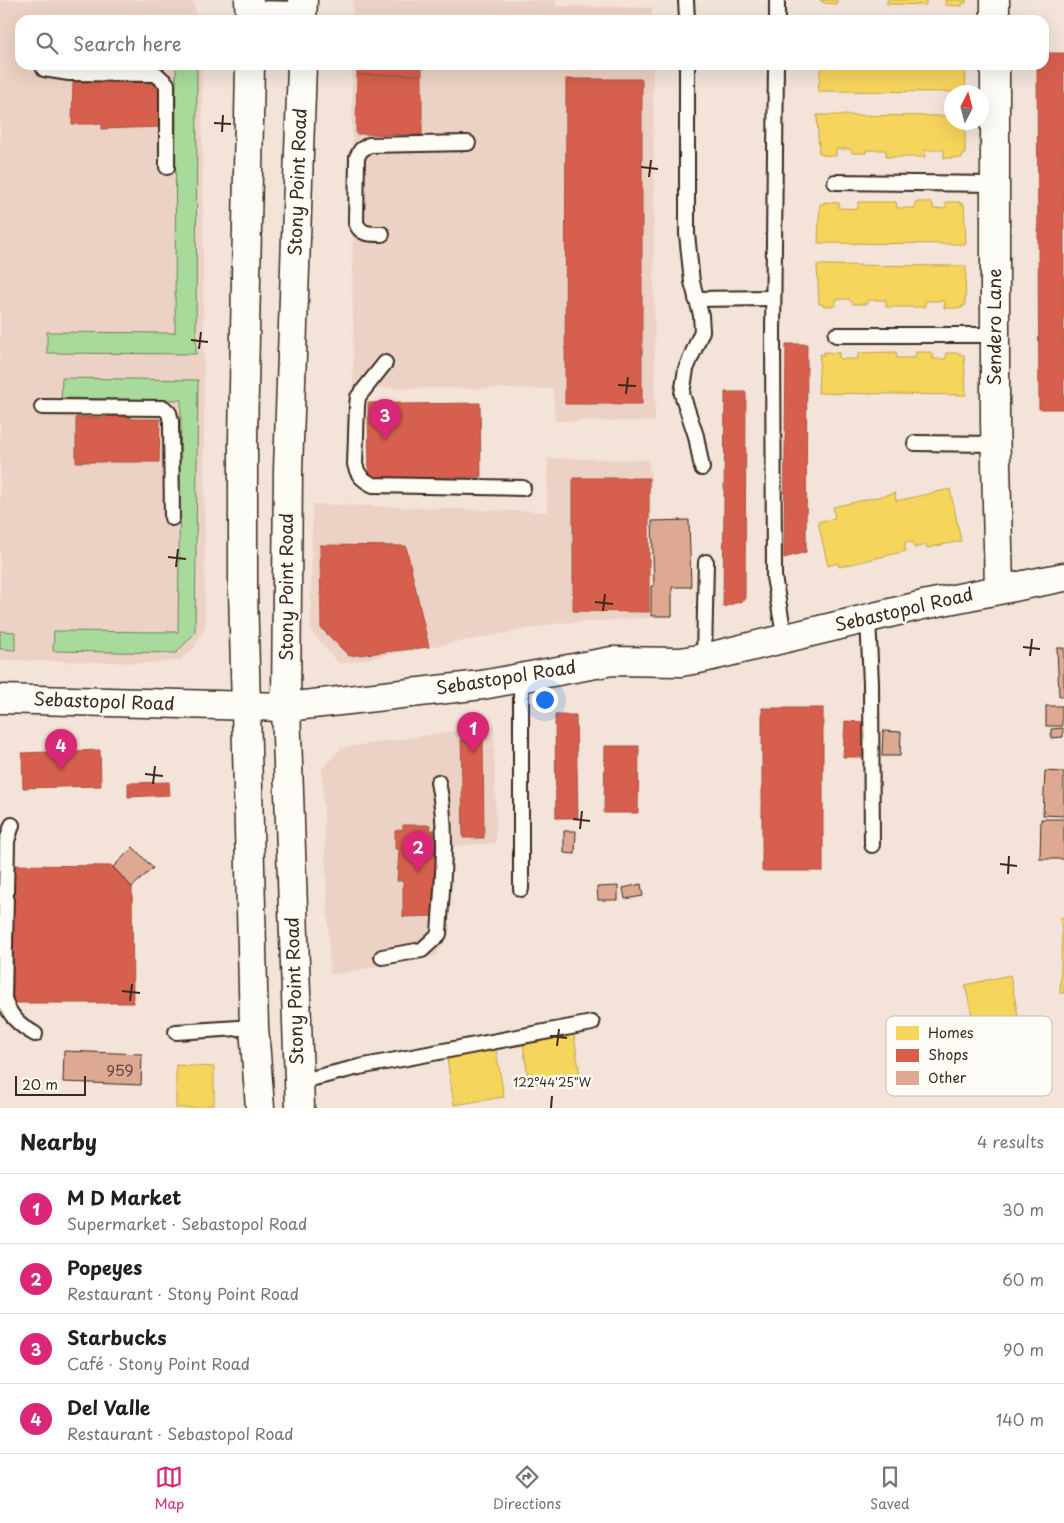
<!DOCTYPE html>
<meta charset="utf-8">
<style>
:root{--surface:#fff;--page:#f2f2f2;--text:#202124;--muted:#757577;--line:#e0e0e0;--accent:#db2777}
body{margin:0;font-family:"Playpen Sans",sans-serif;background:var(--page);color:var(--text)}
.compass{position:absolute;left:944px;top:85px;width:45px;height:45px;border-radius:50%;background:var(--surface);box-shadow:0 5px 20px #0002;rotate:6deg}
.scale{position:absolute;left:15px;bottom:12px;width:71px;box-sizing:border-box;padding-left:5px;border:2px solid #3b2a1e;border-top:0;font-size:14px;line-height:18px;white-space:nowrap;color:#3b2a1e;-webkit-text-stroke:4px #fdfcf7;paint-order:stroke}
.you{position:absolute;left:544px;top:699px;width:18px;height:18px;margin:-12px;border:4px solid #fff;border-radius:50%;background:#1a73e8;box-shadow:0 0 0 8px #1a73e833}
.badge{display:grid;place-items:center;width:32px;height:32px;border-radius:50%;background:var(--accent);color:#fff;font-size:16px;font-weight:700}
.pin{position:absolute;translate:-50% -41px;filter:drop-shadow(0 1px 2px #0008)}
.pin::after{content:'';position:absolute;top:26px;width:18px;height:15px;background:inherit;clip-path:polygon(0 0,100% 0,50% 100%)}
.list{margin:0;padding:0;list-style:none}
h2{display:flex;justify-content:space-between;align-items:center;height:65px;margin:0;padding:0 20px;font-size:21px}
h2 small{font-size:16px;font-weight:400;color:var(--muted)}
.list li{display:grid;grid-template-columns:32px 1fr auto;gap:15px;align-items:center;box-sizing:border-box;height:70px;padding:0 20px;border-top:1px solid var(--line)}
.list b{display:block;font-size:19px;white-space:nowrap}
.list p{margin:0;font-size:16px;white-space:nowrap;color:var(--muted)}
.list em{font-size:16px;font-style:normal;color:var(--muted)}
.icon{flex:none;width:28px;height:28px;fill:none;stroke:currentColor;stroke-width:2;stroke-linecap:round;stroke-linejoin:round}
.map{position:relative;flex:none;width:1064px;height:1108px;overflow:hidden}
.search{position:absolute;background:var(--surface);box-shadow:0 5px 20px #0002;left:15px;right:15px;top:15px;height:55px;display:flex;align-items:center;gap:12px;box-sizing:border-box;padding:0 18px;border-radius:15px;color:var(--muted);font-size:19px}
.sheet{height:345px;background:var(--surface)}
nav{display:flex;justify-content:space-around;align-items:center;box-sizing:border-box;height:70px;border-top:1px solid var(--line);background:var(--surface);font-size:14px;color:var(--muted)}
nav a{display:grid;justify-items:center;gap:2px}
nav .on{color:var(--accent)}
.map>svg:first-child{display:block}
.built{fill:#ecd2c4}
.green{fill:#a7da9b;stroke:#71825c}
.homes{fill:#f6d55c;stroke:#bea249}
.shops{fill:#d6604d;stroke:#a8503f}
.building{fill:#dda992;stroke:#3b2a1e}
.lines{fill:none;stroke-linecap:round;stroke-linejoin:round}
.service-casing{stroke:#3b2a1e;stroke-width:18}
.minor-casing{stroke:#3b2a1e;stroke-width:31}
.secondary-casing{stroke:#3b2a1e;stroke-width:31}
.service{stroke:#fdfcf7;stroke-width:14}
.minor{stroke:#fdfcf7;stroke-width:28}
.secondary{stroke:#fdfcf7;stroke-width:28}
.ticks{fill:none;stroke:#3b2a1e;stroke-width:2}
.labels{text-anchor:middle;stroke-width:5;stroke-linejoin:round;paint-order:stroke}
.number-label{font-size:15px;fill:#644a3b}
.street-label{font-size:18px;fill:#3b2a1e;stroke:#fdfcf7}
.key{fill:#fdfcf7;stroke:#c3bdb6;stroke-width:1}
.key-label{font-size:14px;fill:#3b2a1e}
.ticks-label{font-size:12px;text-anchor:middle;fill:#3b2a1e;stroke:#fdfcf7;stroke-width:5;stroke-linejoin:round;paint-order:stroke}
</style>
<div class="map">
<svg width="1064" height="1108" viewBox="0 0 1064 1108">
<rect width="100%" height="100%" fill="#f3e3d9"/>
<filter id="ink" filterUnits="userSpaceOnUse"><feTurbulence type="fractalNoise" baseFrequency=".02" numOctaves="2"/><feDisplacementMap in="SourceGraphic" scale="10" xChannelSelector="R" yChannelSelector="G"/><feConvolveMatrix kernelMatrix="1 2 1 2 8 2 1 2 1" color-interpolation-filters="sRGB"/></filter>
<g filter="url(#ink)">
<g class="built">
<polygon points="0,0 193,0 197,20 20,20 20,65 202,65 205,627 194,648 179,661 152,663 0,660"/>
<polygon points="353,0 556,0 556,6 652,8 652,20 352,20"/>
<polygon points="352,65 653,65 655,421 555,421 553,389 353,388"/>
<polygon points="548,458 648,460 651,476 650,618 560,623 339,664 311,631 312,504 547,512"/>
<polygon points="494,725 496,843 453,846 447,938 436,956 330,975 322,769 341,748"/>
</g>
<g class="green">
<polygon points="176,65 197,65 196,354 47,353 47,332 175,333"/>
<polygon points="62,378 198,380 195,633 176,653 53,651 54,631 178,632 181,400 61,398"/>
<polygon points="0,631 15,632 15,650 0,649"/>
</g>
<g class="homes">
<polygon points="820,0 837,0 837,4 824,3"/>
<polygon points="887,0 926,0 926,5 887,4"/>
<polygon points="945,0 966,0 966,3 962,3 962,6 945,5"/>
<polygon points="821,65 965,65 966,92 818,91"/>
<polygon points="817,115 952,116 952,122 965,122 965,155 962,155 962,158 944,158 944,150 925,150 925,157 886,157 886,150 866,150 866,153 852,153 852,151 849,149 836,149 836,156 823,155 819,153"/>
<polygon points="824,202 839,203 839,208 858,209 858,202 896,202 897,208 915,208 915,202 929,202 933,204 933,209 946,208 946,202 960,202 960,204 964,204 966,244 818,243 820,204 824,204"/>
<polygon points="817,265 966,266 965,306 962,306 962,308 944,308 945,301 925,301 925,307 886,307 886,300 867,300 867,304 853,304 849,299 836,299 836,306 823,306 823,304 819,304"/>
<polygon points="824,352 839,353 839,359 858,359 858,353 896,352 897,358 915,358 916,352 930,352 933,354 933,359 946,359 946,353 960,353 960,355 964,355 966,395 818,393 820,354 824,355"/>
<polygon points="950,489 961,541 927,548 926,545 914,548 913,542 904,543 906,551 839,567 838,563 828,566 818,522 835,518 833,507 895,493 896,501"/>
<polygon points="1064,917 1064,993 1060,993 1062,931 1060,918"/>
<polygon points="1010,975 1019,1020 959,1033 955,1019 972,1015 965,985"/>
<polygon points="574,1035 580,1077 529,1085 523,1044"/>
<polygon points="496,1050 504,1097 454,1105 447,1058"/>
<polygon points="176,1065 214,1067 214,1105 207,1105 207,1108 176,1108"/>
</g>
<g class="shops">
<polygon points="1044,53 1064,53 1064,409 1039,409 1037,65 1044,65"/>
<rect x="357" y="65" width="65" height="10"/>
<polygon points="357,75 422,75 422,135 356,134"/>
<polygon points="566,79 642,79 642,404 565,404"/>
<polygon points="73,81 162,82 161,127 102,129 102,124 72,124"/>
<polygon points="786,344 807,344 806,552 784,558"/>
<polygon points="725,392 746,392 745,600 723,607"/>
<polygon points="401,402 401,404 480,403 481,477 369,478 368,403"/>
<polygon points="108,415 131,415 131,419 160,419 159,462 76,462 76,417 108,418"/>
<polygon points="573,478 649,478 649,612 573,611"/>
<polygon points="320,545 406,546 429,647 349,656 321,628"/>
<rect x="762" y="708" width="61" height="163"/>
<polygon points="555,715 576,715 578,818 556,818"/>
<polygon points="845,721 865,722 864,757 843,757"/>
<polygon points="461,735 483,735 484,838 463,838"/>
<polygon points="605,746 639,746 638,813 604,813"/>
<polygon points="100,750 101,786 23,788 22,753"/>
<polygon points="169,782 170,795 128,797 128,783"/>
<polygon points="403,825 430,825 430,830 434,830 434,850 439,850 435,916 403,917 403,881 397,881 399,849 395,849 395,831 403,829"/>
<polygon points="13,865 112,866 132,887 133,1003 13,1003"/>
</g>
<g class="building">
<polygon points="689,520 691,587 672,587 672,616 651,616 651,586 654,586 652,521"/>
<polygon points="1057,648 1064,648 1064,696 1059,696"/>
<rect x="1046" y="706" width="16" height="20"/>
<polygon points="1063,728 1063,737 1051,738 1051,729"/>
<polygon points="883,731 901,732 900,756 882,756"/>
<polygon points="1045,771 1064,772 1064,816 1043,815"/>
<polygon points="1041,819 1064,819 1064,859 1040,859"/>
<polygon points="564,831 576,831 575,854 564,853"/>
<polygon points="133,847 153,868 132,887 113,867"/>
<polygon points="641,884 643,896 625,899 623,888"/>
<polygon points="618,886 618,900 598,900 597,887"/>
<polygon points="64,1051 142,1054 141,1085 63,1082"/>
</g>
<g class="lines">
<g class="service-casing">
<g id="service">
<polyline points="686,0 687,20"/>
<polyline points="249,8 303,9"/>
<polyline points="777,20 777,0"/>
<polyline points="687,65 687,234 692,282 701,315 702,331 686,369 682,394 696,436 702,468"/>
<polyline points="776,65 773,333 774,577 785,640"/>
<polyline points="44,69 69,73 156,74 167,84 167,167"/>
<polyline points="835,182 995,184"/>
<path d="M382,234c-12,0 -21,1 -26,-11l1,-66 4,-7 8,-5 99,-2"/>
<polyline points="696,299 773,298"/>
<polyline points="836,335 995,335"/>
<path d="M385,363l-27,34 -1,9 -2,58c2,11 8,16 18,21l150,3"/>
<polyline points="42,407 164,408 169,413 171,421 172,518"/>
<polyline points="915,443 995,444"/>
<polyline points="868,617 871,684 872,845"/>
<polyline points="704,658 706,562"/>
<polyline points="521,678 521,889"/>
<path d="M12,825l-5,16 -3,157c5,18 15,27 31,36"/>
<path d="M382,957l40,-7 17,-16c3,-51 10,-102 -1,-152"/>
<polyline points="176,1032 254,1027"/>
<polyline points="298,1082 359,1067 592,1023"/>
</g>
</g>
<g class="minor-casing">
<g id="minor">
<polyline points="995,0 995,20"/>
<polyline points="995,65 995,421 999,589"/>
</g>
</g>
<g class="secondary-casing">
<g id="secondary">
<polyline points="249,0 250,20"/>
<polyline points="302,20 303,0"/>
<polyline points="250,65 243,441 243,589 254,1027 260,1108"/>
<polyline points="0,699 286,707 482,685 612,661 681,662 704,658 923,605 1064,577"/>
<polyline points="300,1108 286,707 288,470 302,65"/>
</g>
</g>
<use href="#service" class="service"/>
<use href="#minor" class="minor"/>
<use href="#secondary" class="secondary"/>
</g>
</g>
<path class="ticks" d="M214,123l17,1M222,132l1,-17M641,167l17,2M649,177l2,-17M191,340l17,2M199,349l2,-17M618,385l18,1M626,394l2,-17M168,557l18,2M176,567l2,-18M595,602l18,2M603,611l2,-17M1023,647l17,2M1030,656l2,-17M145,774l18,2M153,784l2,-18M573,819l17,2M580,829l2,-18M1000,864l17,2M1008,874l1,-18M122,991l18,2M130,1001l2,-17M550,1036l17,2M557,1046l2,-17M551,1108l1,-12"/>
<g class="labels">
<g class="number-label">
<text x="120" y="1076">959</text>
</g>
<g class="street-label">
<text transform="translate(298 182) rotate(-88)" y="6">Stony Point Road</text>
<text transform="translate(995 327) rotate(-90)" y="6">Sendero Lane</text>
<text transform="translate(287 587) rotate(-90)" y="6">Stony Point Road</text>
<text transform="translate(904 610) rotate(-13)" y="6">Sebastopol Road</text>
<text transform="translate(506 678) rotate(-9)" y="6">Sebastopol Road</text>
<text transform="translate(104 702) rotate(2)" y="6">Sebastopol Road</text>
<text transform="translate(295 991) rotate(-92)" y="6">Stony Point Road</text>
</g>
</g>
<rect x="886" y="1016" width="166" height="80" rx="8" class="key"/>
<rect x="896" y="1026" width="23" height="14" fill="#f6d55c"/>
<rect x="896" y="1049" width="23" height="13" fill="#d6604d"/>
<rect x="896" y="1071" width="23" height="14" fill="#dda992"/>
<g class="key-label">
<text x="928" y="1038">Homes</text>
<text x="928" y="1060">Shops</text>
<text x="928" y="1083">Other</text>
</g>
<g class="ticks-label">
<text x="552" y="1087">122°44'25"W</text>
</g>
</svg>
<svg class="compass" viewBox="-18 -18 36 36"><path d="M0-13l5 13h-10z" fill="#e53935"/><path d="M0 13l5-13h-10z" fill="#757577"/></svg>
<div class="scale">20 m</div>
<div class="you"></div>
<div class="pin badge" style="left:473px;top:753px">1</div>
<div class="pin badge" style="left:418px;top:872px">2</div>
<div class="pin badge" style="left:385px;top:440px">3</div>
<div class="pin badge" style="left:61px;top:770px">4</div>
<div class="search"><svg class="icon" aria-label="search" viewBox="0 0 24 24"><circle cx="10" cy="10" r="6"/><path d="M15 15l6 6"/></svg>Search here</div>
</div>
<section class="sheet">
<h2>Nearby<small>4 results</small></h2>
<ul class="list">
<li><span class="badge">1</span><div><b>M D Market</b><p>Supermarket · Sebastopol Road</p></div><em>30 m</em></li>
<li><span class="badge">2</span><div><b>Popeyes</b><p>Restaurant · Stony Point Road</p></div><em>60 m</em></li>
<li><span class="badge">3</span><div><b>Starbucks</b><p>Café · Stony Point Road</p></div><em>90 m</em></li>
<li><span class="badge">4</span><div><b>Del Valle</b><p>Restaurant · Sebastopol Road</p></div><em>140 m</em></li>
</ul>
</section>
<nav>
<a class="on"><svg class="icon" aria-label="map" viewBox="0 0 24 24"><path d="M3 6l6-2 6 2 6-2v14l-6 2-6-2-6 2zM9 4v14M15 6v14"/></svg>Map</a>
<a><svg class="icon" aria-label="directions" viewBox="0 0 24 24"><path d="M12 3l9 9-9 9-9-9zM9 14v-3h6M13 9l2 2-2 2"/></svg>Directions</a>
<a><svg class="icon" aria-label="saved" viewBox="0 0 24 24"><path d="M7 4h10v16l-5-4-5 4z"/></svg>Saved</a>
</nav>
